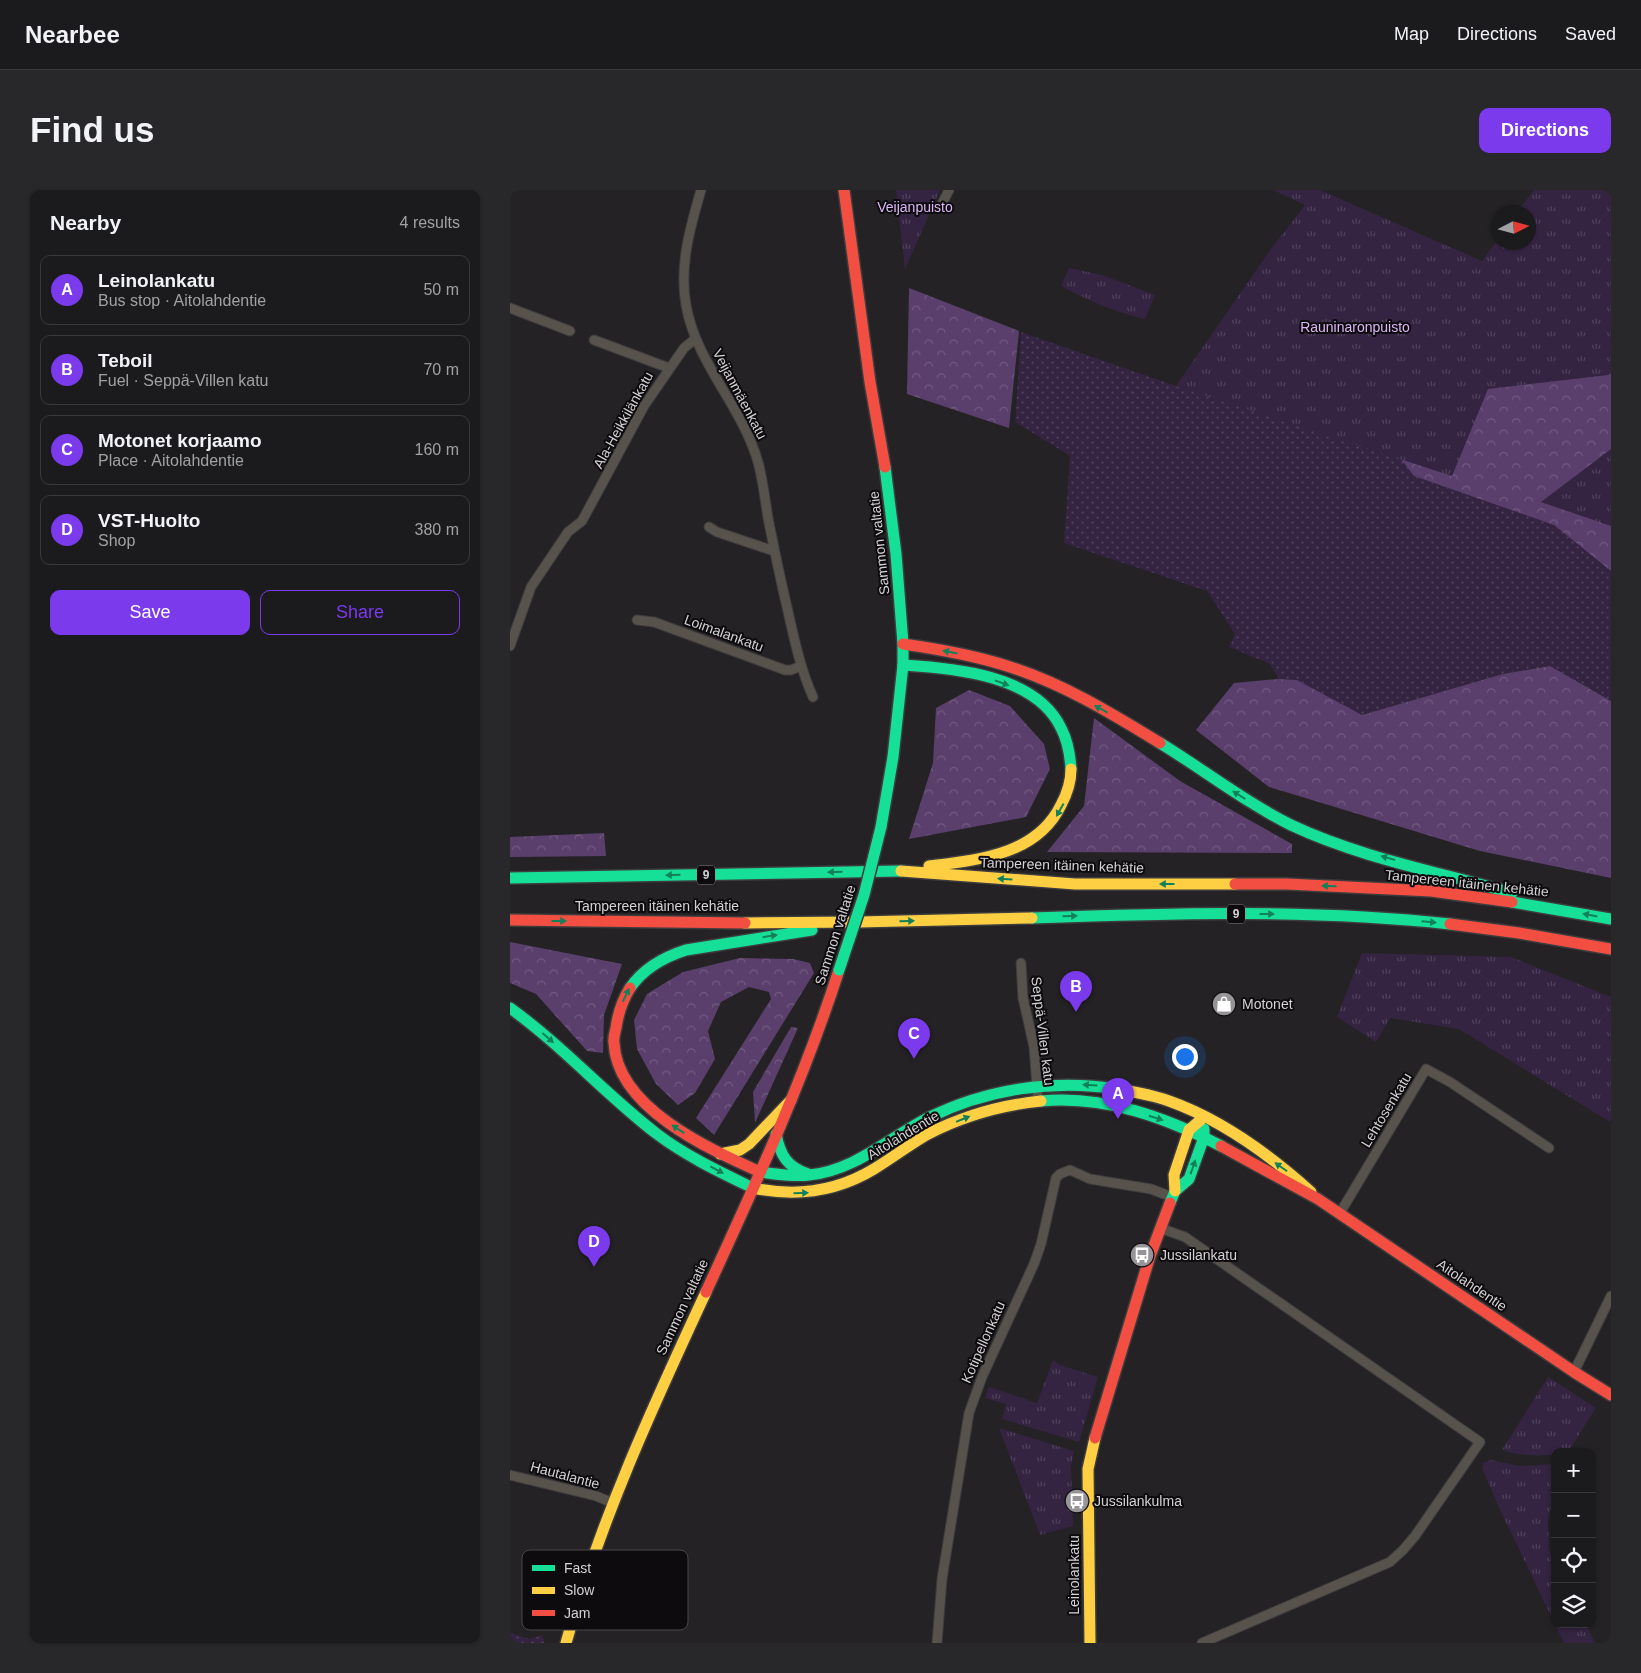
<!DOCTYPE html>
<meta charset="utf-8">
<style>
:root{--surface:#1b1a1c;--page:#282729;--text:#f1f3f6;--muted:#a0a1a3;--line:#39383b;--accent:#7c3aed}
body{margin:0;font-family:Arial,sans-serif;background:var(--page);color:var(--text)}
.controls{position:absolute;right:15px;bottom:15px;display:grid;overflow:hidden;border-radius:10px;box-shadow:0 1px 4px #0004}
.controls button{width:45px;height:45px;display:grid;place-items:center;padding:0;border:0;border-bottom:1px solid var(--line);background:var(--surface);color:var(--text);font:25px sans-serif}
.compass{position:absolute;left:981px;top:15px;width:45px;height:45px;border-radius:50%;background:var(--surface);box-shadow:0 1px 4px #0004;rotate:84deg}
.you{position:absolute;left:674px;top:866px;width:18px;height:18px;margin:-12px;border:4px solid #fff;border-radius:50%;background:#1a73e8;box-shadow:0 0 0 8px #1a73e833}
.badge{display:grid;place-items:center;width:32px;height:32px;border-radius:50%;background:var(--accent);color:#fff;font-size:16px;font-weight:700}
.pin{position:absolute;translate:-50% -41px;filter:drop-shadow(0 1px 2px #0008)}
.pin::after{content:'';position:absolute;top:26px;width:18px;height:15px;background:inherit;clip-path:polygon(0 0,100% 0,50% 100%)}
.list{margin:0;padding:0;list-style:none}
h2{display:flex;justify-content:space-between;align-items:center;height:65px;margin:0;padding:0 20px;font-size:21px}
h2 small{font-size:16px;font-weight:400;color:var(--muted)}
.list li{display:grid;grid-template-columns:32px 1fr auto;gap:15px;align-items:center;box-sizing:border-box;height:70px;margin:0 10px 10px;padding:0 10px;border:1px solid var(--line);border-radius:10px}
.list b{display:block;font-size:19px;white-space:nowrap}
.list p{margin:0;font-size:16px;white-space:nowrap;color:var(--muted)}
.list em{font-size:16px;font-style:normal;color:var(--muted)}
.actions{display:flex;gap:10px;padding:15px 20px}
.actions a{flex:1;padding:11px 0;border:1px solid var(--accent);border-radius:10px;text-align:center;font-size:18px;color:var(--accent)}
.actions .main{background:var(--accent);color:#fff}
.icon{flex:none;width:28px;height:28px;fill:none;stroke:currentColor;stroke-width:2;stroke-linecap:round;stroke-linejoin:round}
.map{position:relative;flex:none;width:1101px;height:1453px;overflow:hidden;border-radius:10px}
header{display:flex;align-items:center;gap:30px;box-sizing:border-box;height:70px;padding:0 25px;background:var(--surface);border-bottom:1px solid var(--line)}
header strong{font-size:24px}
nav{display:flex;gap:28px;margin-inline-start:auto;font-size:18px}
.intro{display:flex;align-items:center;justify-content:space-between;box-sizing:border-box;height:120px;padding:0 30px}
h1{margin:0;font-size:35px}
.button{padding:12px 22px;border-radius:10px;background:var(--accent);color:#fff;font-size:18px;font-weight:700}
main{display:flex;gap:30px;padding:0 30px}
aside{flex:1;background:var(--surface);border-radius:10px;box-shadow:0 1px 4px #0004}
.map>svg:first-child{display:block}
.grass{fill:url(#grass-dots)}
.forest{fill:url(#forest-crowns)}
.park{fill:url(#park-tufts)}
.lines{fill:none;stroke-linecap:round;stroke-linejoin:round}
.street-casing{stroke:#3d3c3d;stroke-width:11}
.fast-casing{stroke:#3d3c3d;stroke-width:14}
.slow-casing{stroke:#3d3c3d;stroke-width:14}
.jam-casing{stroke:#3d3c3d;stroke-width:14}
.street{stroke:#57524b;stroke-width:9}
.fast{stroke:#16e098;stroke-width:11}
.slow{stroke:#ffcf43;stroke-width:11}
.jam{stroke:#f24e42;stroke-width:11}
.fast-bridge-casing{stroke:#3d3c3d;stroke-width:14;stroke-linecap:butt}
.fast-bridge{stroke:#16e098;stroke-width:11}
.oneway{fill:#128059}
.labels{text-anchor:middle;stroke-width:4;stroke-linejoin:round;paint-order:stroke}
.shield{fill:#0d0b0d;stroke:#989699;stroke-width:1}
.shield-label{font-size:12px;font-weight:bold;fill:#d4d2d5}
.park-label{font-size:14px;fill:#dcb7f7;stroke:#0d0b0d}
.street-label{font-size:14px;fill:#d4d2d5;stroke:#0d0b0d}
.poi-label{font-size:14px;fill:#d4d2d5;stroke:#0d0b0d;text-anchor:start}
.key{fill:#0d0b0d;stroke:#494749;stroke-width:1}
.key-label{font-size:14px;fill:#d4d2d5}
</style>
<header>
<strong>Nearbee</strong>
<nav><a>Map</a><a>Directions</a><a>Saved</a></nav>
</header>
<div class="intro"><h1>Find us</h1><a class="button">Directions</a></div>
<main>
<aside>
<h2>Nearby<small>4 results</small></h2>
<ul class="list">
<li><span class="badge">A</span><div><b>Leinolankatu</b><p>Bus stop · Aitolahdentie</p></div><em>50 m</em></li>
<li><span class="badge">B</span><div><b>Teboil</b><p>Fuel · Seppä-Villen katu</p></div><em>70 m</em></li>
<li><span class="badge">C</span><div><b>Motonet korjaamo</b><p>Place · Aitolahdentie</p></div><em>160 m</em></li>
<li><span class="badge">D</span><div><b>VST-Huolto</b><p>Shop</p></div><em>380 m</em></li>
</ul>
<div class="actions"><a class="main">Save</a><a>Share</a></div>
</aside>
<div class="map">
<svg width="1101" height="1453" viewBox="0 0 1101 1453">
<defs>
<pattern id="grass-dots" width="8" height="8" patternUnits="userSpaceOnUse" patternTransform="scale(1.25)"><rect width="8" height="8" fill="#342341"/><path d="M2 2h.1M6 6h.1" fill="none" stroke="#50425c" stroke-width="1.8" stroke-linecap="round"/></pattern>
<pattern id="forest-crowns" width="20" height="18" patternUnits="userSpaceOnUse" patternTransform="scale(1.25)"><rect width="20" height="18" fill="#5a3f6c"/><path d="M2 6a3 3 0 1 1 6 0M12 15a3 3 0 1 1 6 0" fill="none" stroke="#715a80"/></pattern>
<pattern id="park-tufts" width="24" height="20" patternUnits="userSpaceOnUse" patternTransform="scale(1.25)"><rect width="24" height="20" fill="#342341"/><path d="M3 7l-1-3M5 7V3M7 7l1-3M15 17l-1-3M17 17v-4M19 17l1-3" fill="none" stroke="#50425c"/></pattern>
</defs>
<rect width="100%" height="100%" fill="#242225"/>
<g class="grass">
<polygon points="764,55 904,286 1044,335 1101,381 1101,511 1039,476 993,484 852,525 787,490 769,489 760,474 719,457 725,444 697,401 554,353 560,266 505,232 511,142 666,196"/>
<polygon points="0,1443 20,1449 32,1445 35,1453 0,1453"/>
</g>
<g class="forest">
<polygon points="1101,2 1101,381 1044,335 904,286 872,244 986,102"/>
<polygon points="399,98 509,141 499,238 397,204"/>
<polygon points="1040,476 1101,511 1101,688 970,661 759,597 686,540 724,493 769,489 787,490 852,525 993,484"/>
<polygon points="459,500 500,516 534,554 540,579 516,627 399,649 423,573 426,518"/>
<polygon points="584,528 670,591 782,654 782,663 537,662 574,616"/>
<polygon points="94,643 96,666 0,667 0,647"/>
<polygon points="0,752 112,774 94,825 93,863 77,861 26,804 0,793"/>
<polygon points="230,768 283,769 300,773 304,783 204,945 186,928 261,809 259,802 239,797 211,812 198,841 205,869 185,903 168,915 146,894 127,859 124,830 137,804 173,782"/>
<polygon points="281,837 288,838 245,933 243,902"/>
</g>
<g class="park">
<polygon points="386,0 430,0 395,79"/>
<polygon points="763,0 810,0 972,71 988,49 988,52 1018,52 1018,22 1007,22 1024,0 1101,0 1101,183 1098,185 978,199 942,286 666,196 764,55 795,15"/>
<path d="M559,78l33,7 53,20 -10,24c-30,-7 -56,-18 -84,-33z"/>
<polygon points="1101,259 1101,336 1031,312"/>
<polygon points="852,763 1001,767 1101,807 1101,930 1100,932 949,839 880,828 866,852 827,827"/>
<polygon points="543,1170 550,1175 588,1187 569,1252 492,1229 496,1214 475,1208 479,1197 527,1213"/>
<path d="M1038,1187l48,31 -28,44h-13v3c-19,1 -36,1 -53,-5z"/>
<polygon points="489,1238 564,1261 561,1276 563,1336 530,1345"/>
<polygon points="981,1270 1010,1276 1045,1274 1045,1302 1038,1329 1039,1359 1045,1372 1045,1434 1076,1434 1085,1453 1054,1453 991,1322 972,1278 973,1273"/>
</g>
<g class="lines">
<g class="street-casing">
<g id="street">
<path d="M191,0c-11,38 -22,76 -15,115 10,58 56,101 72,157 5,18 7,38 10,56 6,30 12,60 19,89 7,31 13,61 26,90"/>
<polyline points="431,16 439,0"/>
<polyline points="0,118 60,141"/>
<polyline points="84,150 159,178"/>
<polyline points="199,337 207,342 264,361"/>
<polyline points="127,430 144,432 275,480 281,480 291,476"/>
<polyline points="0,456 21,397 58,342 72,331 134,216 174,158 185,149"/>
<polyline points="511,773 513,808 524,857 528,912"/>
<polyline points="830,1023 916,879 940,892 1039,958"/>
<polyline points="650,1038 675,1047 970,1252 905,1346 893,1360 880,1372 692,1453"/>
<polyline points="1064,1182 1101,1106"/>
<polyline points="0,1285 86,1306 103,1313"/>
<polyline points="427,1453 432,1389 459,1223 472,1187 524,1074 531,1054 546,988 550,984 560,980 580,989 641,999 662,1007"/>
</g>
</g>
<g class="fast-casing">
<g id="fast">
<path d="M393,475c51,3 133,10 158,63 7,13 9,26 10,41"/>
<path d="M650,553c44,27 85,59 131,82 70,33 148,47 221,68"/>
<polyline points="371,637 383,567 393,475 393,454 386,364 375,277"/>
<polyline points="0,688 391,681"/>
<polyline points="1002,712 1101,729"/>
<path d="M522,728c139,-5 279,-9 418,6"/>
<path d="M120,798c13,-19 34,-31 56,-38l126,-20"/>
<path d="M0,818c53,38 96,87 147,126 29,22 63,38 96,54"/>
<path d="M531,911c63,-6 124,16 180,45"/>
<path d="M266,944c4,21 11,33 32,40"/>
<path d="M250,982c16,2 33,5 49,3 45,-4 80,-37 119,-57 58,-29 125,-39 189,-29"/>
<polyline points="660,1013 665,1001 679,989 694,947 694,939"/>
</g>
</g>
<g class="slow-casing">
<g id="slow">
<path d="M419,676c49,-6 108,-11 132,-61 6,-11 10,-24 10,-36"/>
<polyline points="391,681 565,694 725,694"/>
<polyline points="235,733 349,732 522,728"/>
<path d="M607,899c18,3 36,6 52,12 51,18 102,55 142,91"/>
<polyline points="210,964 230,960 239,954 281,910"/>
<path d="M243,998c43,9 83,4 121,-19 18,-11 35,-24 54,-35 35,-18 74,-29 113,-33"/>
<polyline points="665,1001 664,985 679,940 694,927"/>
<path d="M56,1453c34,-122 87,-237 140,-351"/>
<polyline points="580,1453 578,1279 585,1248"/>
</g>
</g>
<g class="jam-casing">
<g id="jam">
<polyline points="334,0 360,192 375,277"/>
<path d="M393,454c35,5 70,11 104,22 55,17 104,47 153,77"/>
<polyline points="725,694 777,694 921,701 1002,712"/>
<polyline points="0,730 235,733"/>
<polyline points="940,734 1009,743 1101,759"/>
<path d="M120,798c-8,13 -12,25 -14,40 -1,4 -3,10 -2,15 3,65 95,106 146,129"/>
<polyline points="711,956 808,1009 1064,1182 1101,1205"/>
<path d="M196,1102c49,-107 97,-210 133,-322"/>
<polyline points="585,1248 640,1066 660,1013"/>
</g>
</g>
<use href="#street" class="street"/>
<use href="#fast" class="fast"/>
<use href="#slow" class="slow"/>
<use href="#jam" class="jam"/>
<g class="fast-bridge-casing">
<polyline id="fast-bridge" points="329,780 354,705 371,637"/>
</g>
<use href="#fast-bridge" class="fast-bridge"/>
</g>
<defs><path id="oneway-solid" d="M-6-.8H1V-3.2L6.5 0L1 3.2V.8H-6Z" transform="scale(1.25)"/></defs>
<g class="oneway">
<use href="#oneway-solid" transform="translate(440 462) rotate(-169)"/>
<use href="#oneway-solid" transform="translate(492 493) rotate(20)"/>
<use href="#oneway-solid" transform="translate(591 519) rotate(-151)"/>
<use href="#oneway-solid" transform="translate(729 605) rotate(-148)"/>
<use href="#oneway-solid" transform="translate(550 620) rotate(119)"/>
<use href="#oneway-solid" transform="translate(878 668) rotate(-164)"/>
<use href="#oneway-solid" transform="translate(325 682) rotate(179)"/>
<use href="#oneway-solid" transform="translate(163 685) rotate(179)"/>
<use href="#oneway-solid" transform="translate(495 689) rotate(-176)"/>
<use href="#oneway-solid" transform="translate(657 694) rotate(-180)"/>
<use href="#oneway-solid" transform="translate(819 696) rotate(-178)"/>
<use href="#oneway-solid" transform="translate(757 724)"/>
<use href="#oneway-solid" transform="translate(1080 725) rotate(-169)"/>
<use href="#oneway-solid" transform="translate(560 726) rotate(-2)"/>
<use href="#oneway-solid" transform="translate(49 731)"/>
<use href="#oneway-solid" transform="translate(397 731) rotate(-2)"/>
<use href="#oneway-solid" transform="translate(919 732) rotate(5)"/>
<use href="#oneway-solid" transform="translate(260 746) rotate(-9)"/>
<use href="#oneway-solid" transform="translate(116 805) rotate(-65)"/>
<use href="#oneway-solid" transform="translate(38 848) rotate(41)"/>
<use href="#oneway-solid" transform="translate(580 895) rotate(-176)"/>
<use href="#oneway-solid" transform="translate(646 928) rotate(18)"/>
<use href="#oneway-solid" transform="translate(453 929) rotate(-22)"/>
<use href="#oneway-solid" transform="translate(168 939) rotate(-147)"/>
<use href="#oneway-solid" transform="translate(683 977) rotate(-70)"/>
<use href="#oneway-solid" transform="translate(771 977) rotate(-145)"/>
<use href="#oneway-solid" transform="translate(207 980) rotate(28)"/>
<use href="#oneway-solid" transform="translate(291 1003) rotate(-2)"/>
</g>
<defs>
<g id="shop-disc" transform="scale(1.25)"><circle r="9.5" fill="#969497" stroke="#0d0b0d"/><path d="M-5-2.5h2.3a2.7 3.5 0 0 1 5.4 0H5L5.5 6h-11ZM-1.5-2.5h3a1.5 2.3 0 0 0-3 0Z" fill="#fff"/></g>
<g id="bus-disc" transform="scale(1.25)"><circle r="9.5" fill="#969497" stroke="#0d0b0d"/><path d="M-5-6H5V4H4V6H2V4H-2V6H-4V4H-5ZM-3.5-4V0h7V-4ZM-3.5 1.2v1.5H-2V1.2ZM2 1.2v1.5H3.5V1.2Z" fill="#fff"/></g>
</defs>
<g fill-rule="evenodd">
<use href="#shop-disc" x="714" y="814"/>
<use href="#bus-disc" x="632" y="1065"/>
<use href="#bus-disc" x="567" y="1311"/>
</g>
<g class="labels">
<g class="shield">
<rect x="187" y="675.5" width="18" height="19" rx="4"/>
<rect x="717" y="714.5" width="18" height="19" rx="4"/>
</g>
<g class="shield-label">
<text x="196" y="689">9</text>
<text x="726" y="728">9</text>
</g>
<g class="park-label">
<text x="405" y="22">Veijanpuisto</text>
<text x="845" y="142">Rauninaronpuisto</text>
</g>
<g class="street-label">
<text transform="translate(230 204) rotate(62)" y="5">Veijanmäenkatu</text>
<text transform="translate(113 230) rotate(-61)" y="5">Ala-Heikkilänkatu</text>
<text transform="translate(369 353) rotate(-96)" y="5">Sammon valtatie</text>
<text transform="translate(214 443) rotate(20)" y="5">Loimalankatu</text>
<text transform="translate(552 675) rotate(2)" y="5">Tampereen itäinen kehätie</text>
<text transform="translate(957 693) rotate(6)" y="5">Tampereen itäinen kehätie</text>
<text x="147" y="721">Tampereen itäinen kehätie</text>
<text transform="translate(325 745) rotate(-72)" y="5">Sammon valtatie</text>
<text transform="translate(533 841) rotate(83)" y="5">Seppä-Villen katu</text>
<text transform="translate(876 920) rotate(-59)" y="5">Lehtosenkatu</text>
<text transform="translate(393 945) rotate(-31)" y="5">Aitolahdentie</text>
<text transform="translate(962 1095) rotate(34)" y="5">Aitolahdentie</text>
<text transform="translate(172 1117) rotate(-65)" y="5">Sammon valtatie</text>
<text transform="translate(473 1152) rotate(-66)" y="5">Kotipellonkatu</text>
<text transform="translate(55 1285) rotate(15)" y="5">Hautalantie</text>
<text transform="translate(564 1385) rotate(-90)" y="5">Leinolankatu</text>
</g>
<g class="poi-label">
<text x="732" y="819">Motonet</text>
<text x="650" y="1070">Jussilankatu</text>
<text x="584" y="1316">Jussilankulma</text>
</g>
</g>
<rect x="12" y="1360" width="166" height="80" rx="8" class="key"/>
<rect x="22" y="1375" width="23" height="6" fill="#16e098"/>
<rect x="22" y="1397" width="23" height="7" fill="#ffcf43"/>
<rect x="22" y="1420" width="23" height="6" fill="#f24e42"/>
<g class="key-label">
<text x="54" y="1383">Fast</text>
<text x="54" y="1405">Slow</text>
<text x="54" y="1428">Jam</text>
</g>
</svg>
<div class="controls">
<button>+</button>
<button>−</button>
<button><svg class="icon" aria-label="locate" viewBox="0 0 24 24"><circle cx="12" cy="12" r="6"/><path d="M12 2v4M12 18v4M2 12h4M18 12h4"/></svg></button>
<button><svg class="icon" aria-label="layers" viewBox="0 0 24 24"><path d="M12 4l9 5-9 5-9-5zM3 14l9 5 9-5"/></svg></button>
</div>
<svg class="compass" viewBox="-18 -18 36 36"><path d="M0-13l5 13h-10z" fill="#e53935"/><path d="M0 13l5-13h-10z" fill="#a0a1a3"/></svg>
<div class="you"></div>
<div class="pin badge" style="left:608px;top:929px">A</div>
<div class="pin badge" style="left:566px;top:822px">B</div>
<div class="pin badge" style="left:404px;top:869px">C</div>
<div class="pin badge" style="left:84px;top:1077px">D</div>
</div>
</main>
